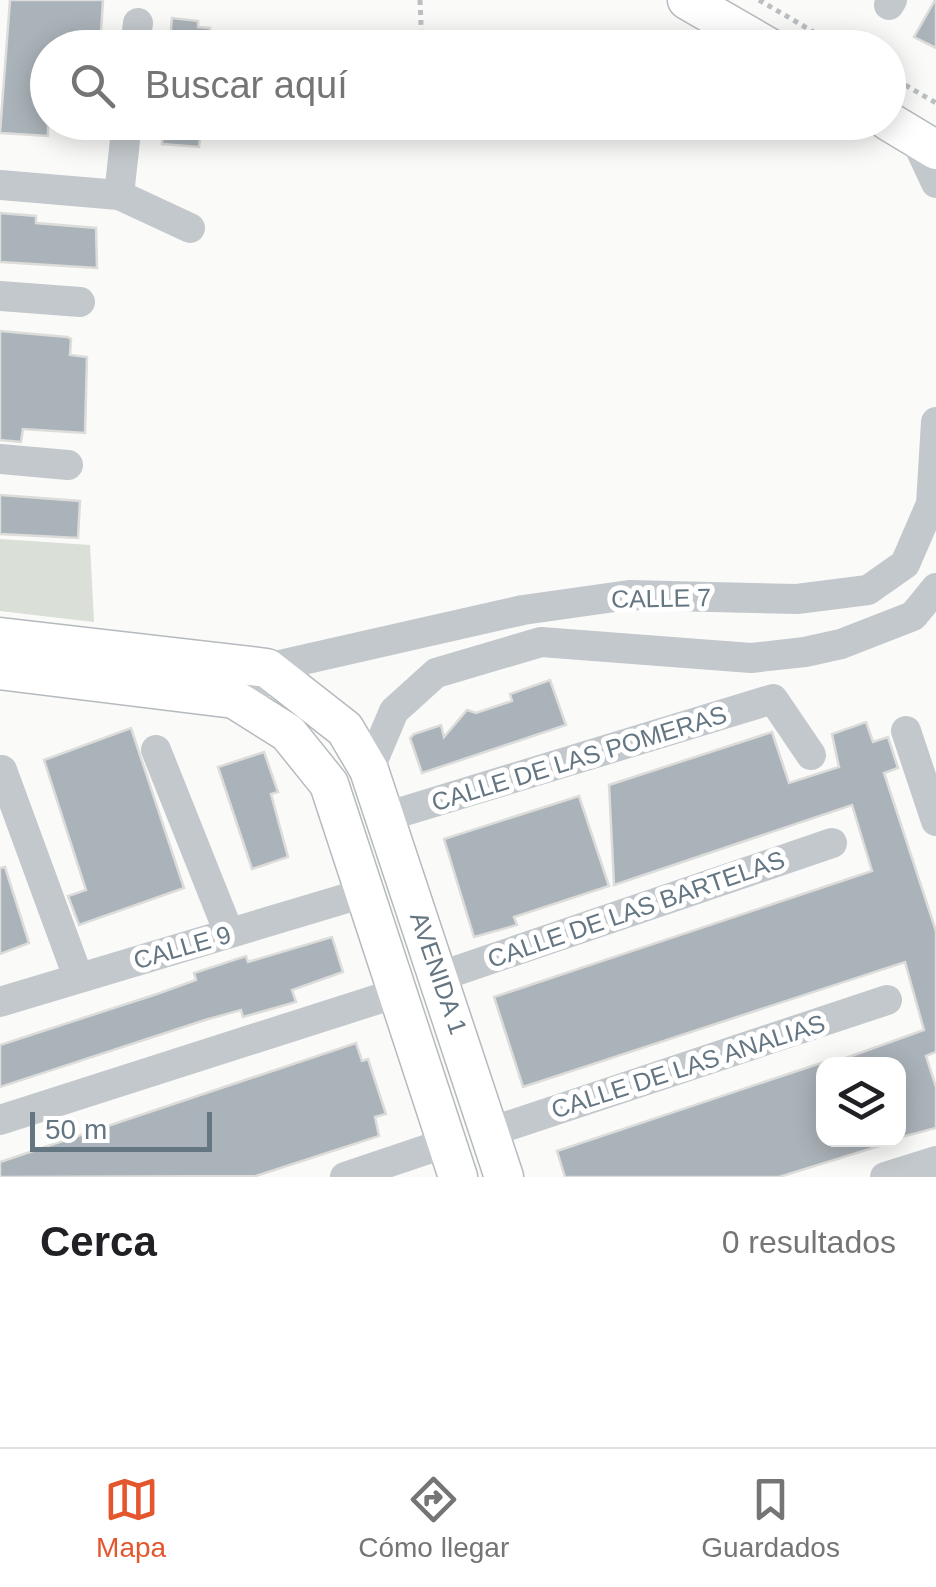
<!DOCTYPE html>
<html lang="es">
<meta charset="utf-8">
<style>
:root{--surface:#fff;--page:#f2f2f2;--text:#202124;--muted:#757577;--line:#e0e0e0;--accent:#e4572e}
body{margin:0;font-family:Helvetica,sans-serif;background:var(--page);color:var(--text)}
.controls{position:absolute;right:30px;bottom:30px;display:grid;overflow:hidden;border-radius:20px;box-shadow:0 5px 25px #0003}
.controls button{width:90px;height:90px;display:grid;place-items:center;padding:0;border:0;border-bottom:2px solid var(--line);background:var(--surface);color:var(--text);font:50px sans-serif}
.scale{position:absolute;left:30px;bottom:25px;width:182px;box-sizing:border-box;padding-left:10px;border:5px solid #657683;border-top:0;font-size:28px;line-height:35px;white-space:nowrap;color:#657683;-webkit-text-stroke:8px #fff;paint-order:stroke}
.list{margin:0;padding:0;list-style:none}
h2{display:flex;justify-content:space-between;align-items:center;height:130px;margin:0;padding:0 40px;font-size:42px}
h2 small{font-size:32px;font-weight:400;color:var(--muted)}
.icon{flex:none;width:55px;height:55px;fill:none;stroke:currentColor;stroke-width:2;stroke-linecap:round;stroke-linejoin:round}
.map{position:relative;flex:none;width:936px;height:1177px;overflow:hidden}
.search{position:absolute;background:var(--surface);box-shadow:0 5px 25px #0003;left:30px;right:30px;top:30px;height:110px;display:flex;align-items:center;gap:25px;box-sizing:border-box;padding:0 35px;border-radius:55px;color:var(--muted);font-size:38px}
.sheet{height:270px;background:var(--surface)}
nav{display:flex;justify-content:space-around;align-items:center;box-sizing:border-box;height:140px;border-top:2px solid var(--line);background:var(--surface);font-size:28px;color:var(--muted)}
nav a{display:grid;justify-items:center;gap:5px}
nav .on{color:var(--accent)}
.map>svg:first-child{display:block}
.green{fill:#dadfd7}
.building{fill:#aab3b9;stroke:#dcdcda;stroke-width:2.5}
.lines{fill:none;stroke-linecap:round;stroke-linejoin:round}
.major-casing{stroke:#b5babe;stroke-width:41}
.path{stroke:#bbbfc2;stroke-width:5;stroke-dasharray:5 5;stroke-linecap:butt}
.minor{stroke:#c3c8cc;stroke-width:30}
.major{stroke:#fff;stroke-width:38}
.labels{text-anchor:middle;stroke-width:10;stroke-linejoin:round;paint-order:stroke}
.street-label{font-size:25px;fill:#657683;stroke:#fff}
</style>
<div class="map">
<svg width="936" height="1177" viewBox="0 0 936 1177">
<rect width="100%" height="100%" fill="#fafaf8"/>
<polygon class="green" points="0,539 90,545 94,622 0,611"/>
<g class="building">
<polygon points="10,0 103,0 100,48 48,48 48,136 0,133"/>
<polygon points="935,0 936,0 936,48 914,37"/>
<polygon points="172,18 198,21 198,27 210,28 209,48 169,48"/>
<polygon points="164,122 202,122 199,147 162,144"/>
<polygon points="0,213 36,216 36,223 96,228 97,268 0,262"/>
<polygon points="0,331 67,337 71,339 70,355 87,357 85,433 23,429 21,442 0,440"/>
<polygon points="0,495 80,501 78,538 0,534"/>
<polygon points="550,680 566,725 422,773 410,738 414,734 441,725 444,737 467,710 476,713 512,701 510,694"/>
<polygon points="866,722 873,742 888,737 898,768 884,773 936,931 936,1052 926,1056 936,1087 936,1128 898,1138 898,1064 829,1064 924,1030 905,962 523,1087 494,997 872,871 852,805 614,885 609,785 772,732 789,783 839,767 832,734"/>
<polygon points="131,728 184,888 79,925 68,896 86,890 44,760"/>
<polygon points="264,752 278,792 271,794 288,857 252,869 218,767"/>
<polygon points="579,796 609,886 514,917 517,925 474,937 444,839"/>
<polygon points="5,867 29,943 0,954 0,868"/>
<polygon points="332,937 343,972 292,990 296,1002 243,1017 241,1010 205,1020 0,1087 0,1045 157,994 196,980 194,973 246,956 248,962"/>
<polygon points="356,1043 362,1061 368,1059 386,1114 375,1117 379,1136 256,1176 0,1177 0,1162"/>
<polygon points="824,1062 824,1140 885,1140 886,1144 779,1177 565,1177 557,1151"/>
</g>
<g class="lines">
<g class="major-casing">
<g id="major">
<polyline points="687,0 770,48"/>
<polyline points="888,121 936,150"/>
<polyline points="0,637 267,668 345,729 369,770 504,1177"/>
<polyline points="0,670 234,699 288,733 329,784 458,1177"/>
</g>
</g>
<g class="path">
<polyline points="420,0 422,48"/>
<polyline points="759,0 841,48"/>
<polyline points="888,75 936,103"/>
</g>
<g class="minor">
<polyline points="889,5 892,0"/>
<polyline points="135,48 138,23"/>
<polyline points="915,138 936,183"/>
<polyline points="0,185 119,195 190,228"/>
<polyline points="119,195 127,122"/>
<polyline points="0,296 80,302"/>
<polyline points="0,459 68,465"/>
<polyline points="247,706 267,668 523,610 629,595 797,599 868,590 905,564 931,504 936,422"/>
<polyline points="906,731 936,821"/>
<polyline points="156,750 229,933"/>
<polyline points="2,770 78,977"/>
<polyline points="369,770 394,711 436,673 541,642 751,658 805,652 841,644 913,616 936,588"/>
<polyline points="385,817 773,699 811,755"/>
<polyline points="441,976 832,843"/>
<polyline points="0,1002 364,893"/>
<polyline points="0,1120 397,993"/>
<polyline points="490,1132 887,1000"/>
<polyline points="345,1177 446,1143"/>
<polyline points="885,1177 936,1161"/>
</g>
<use href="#major" class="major"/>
</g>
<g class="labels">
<g class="street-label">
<text transform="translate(661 598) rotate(-1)" y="9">CALLE 7</text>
<text transform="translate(579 758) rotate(-17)" y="9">CALLE DE LAS POMERAS</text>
<text transform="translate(636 909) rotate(-19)" y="9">CALLE DE LAS BARTELAS</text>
<text transform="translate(182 947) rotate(-16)" y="9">CALLE 9</text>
<text transform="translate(439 973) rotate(71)" y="9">AVENIDA 1</text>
<text transform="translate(688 1066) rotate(-18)" y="9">CALLE DE LAS ANALIAS</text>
</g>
</g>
</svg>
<div class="controls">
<button><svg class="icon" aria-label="layers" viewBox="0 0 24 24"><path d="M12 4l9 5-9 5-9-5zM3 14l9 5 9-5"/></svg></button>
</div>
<div class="scale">50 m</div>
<div class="search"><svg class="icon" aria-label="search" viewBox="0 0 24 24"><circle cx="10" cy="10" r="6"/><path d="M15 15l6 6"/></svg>Buscar aquí</div>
</div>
<section class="sheet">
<h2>Cerca<small>0 resultados</small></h2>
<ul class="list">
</ul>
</section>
<nav>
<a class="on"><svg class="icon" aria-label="map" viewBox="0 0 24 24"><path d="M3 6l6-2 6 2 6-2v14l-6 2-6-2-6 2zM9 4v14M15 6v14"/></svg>Mapa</a>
<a><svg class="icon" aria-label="directions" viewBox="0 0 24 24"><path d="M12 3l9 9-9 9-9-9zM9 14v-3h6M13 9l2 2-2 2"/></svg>Cómo llegar</a>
<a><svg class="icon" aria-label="saved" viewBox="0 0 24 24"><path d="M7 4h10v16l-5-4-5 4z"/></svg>Guardados</a>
</nav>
